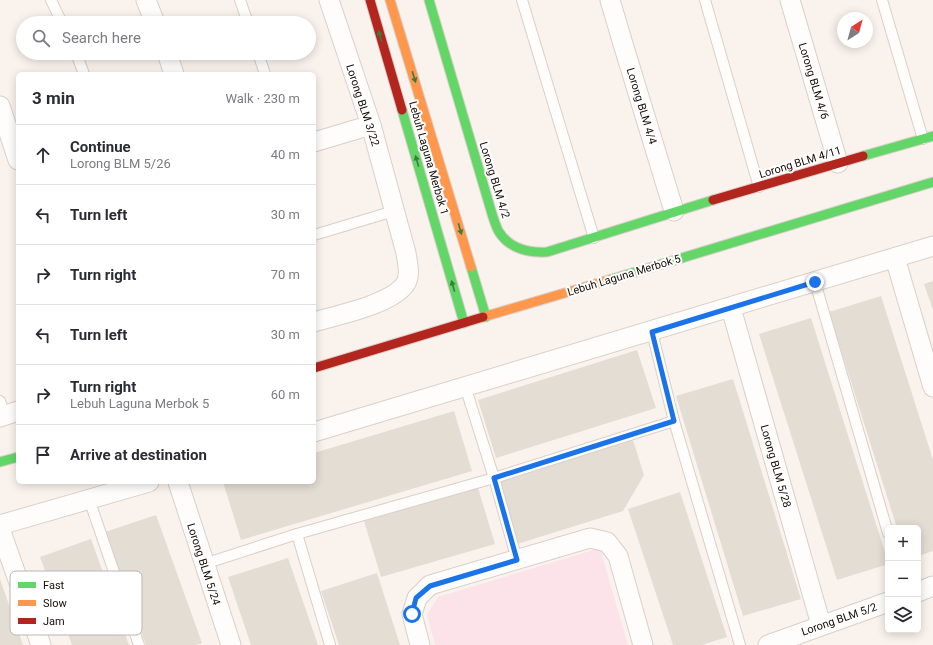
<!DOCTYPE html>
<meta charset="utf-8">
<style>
:root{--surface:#fff;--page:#f7f7f7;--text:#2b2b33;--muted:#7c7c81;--line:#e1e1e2}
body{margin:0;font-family:Roboto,sans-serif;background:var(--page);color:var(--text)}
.controls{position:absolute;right:12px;bottom:12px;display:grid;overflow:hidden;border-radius:6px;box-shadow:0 2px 10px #0003}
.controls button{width:36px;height:36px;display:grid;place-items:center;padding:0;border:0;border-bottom:1px solid var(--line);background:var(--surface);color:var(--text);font:20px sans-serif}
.compass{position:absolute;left:837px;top:12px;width:36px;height:36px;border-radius:50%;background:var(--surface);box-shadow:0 2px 10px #0003;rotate:36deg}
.stop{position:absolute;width:12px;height:12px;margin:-9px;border:3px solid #1a73e8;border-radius:50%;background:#fff}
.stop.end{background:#1a73e8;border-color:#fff;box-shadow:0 1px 4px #0008}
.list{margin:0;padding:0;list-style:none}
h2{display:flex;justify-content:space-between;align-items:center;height:52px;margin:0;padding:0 16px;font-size:17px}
h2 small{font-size:13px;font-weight:400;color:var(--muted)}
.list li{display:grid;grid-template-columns:26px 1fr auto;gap:12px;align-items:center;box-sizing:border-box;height:60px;padding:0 16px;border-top:1px solid var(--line)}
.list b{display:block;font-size:15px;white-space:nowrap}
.list p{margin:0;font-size:13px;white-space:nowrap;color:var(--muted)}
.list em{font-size:13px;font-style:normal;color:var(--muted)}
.icon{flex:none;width:22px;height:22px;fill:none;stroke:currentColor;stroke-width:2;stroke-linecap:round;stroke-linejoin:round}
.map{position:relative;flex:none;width:933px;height:645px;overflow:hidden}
.search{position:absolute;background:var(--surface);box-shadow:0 2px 10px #0003;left:16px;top:16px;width:300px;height:44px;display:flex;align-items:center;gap:10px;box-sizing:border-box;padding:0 14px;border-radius:22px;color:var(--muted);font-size:15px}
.panel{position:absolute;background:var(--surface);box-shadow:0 2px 10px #0003;left:16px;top:72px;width:300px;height:412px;border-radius:6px}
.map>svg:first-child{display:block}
.green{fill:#fce2e9}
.building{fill:#e3ddd4}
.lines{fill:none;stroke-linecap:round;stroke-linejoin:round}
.lane-casing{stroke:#d9cfc8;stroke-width:12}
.street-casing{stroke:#d9cfc8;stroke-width:21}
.fast-casing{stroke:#d9cfc8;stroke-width:11}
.slow-casing{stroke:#d9cfc8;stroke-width:11}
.jam-casing{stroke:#d9cfc8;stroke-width:11}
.lane{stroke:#fefdfc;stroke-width:10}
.street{stroke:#fefdfc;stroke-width:19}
.fast{stroke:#63d668;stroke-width:9}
.slow{stroke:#ff974d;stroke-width:9}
.jam{stroke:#b3261e;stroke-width:9}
.oneway{fill:#407a3b}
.route{stroke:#1a73e8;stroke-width:5}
.labels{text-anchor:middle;stroke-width:4;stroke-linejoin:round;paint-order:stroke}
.street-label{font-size:11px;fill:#150a04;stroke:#fff}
.key{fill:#fff;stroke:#b9b6b4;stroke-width:1}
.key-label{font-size:11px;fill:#150a04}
</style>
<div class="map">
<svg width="933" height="645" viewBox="0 0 933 645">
<rect width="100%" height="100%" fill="#faf3ed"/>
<polygon class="green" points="600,548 628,645 435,645 427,615 438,597"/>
<g class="building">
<polygon points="933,281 933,310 924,284"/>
<polygon points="881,296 933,460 933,551 918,556 918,528 897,528 829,312"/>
<polygon points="811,318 888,562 888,564 837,580 759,334"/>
<polygon points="637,350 656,408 496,458 478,400"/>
<polygon points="733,379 801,599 743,616 676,396"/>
<polygon points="454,411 472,471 241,540 223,482 314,482 314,453"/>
<polygon points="632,437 644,475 623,511 517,544 496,480"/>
<polygon points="478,488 495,544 381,577 364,521"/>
<polygon points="680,492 727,637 702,645 673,645 628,509"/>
<polygon points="156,515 202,643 196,645 146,645 105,532"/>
<polygon points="91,539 129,645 72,645 40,557"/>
<polygon points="288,558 318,645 251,645 228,577"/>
<polygon points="377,573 400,645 339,645 321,591"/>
<polygon points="0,579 23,645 0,645"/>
</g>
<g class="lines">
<g class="lane-casing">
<g id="lane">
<polyline points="51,0 62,23"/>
<polyline points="240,0 248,23"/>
<polyline points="522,0 594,238"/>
<polyline points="705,0 759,187"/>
<polyline points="882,0 923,139"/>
<polyline points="76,53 84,74"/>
<polyline points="258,53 265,74"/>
<polyline points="314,235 394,211"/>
<polyline points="815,282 888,533"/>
<polyline points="652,332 674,421"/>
<polyline points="465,386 494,478 517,560"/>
<polyline points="0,401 5,415"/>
<polyline points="89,499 139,645"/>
<polyline points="297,534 330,645"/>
<polyline points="204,564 297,534 494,478 674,421 740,645"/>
</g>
</g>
<g class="street-casing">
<g id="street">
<polyline points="146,0 155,23"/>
<polyline points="610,0 623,44 674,211"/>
<polyline points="790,0 838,163"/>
<polyline points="167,53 174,74"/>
<polyline points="0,106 18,160"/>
<polyline points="314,142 371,125"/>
<polyline points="895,258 933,387"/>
<polyline points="731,308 821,625"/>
<path d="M314,322c24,-7 79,-18 92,-39 5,-9 1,-22 0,-30l-35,-128 -42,-125"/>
<polyline points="0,417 18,411"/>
<polyline points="314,432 933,246"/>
<polyline points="178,482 231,645"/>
<polyline points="0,525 149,482"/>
<polyline points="0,529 41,645"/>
<polyline points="918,592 933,586"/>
<polyline points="420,645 412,614 417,598 430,585 590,538 607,542 618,556 643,645"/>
<polyline points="768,645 888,602"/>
</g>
</g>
<g class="fast-casing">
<g id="fast">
<path d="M429,0l63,214c2,6 4,13 7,18 11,17 29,21 48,20l166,-52"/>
<polyline points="402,110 464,323"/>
<polyline points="863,156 933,136"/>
<polyline points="471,267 486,317"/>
<polyline points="609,280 933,182"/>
<polyline points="0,462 18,457"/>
</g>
</g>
<g class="slow-casing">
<g id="slow">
<polyline points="390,0 471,267"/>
<polyline points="483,317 609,280"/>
</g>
</g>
<g class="jam-casing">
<g id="jam">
<polyline points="370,0 402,110"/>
<polyline points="713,200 863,156"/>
<polyline points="314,368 483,317"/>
</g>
</g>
<use href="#lane" class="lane"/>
<use href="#street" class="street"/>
<use href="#fast" class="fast"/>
<use href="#slow" class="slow"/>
<use href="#jam" class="jam"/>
</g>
<defs><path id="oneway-solid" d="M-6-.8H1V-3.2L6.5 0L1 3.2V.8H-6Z"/></defs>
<g class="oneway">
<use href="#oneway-solid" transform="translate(380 36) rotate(-106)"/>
<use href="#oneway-solid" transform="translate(414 77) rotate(73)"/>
<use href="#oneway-solid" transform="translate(417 161) rotate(-106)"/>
<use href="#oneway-solid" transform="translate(460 229) rotate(74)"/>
<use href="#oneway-solid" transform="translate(453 286) rotate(-106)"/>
</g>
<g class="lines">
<polyline class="route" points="412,614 416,598 430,586 517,560 494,478 674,421 652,332 815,282"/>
</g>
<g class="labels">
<g class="street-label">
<text transform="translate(814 81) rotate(73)" y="4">Lorong BLM 4/6</text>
<text transform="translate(363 105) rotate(72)" y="4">Lorong BLM 3/22</text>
<text transform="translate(642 106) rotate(73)" y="4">Lorong BLM 4/4</text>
<text transform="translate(429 158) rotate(74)" y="4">Lebuh Laguna Merbok 1</text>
<text transform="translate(800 162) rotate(-17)" y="4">Lorong BLM 4/11</text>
<text transform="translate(495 180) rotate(73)" y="4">Lorong BLM 4/2</text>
<text transform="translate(624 275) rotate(-17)" y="4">Lebuh Laguna Merbok 5</text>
<text transform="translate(776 466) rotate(74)" y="4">Lorong BLM 5/28</text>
<text transform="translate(204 564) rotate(72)" y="4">Lorong BLM 5/24</text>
<text transform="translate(839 619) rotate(-19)" y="4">Lorong BLM 5/2</text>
</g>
</g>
<rect x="10" y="571" width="132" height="64" rx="6" class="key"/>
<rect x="18" y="582" width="18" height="6" fill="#63d668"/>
<rect x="18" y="600" width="18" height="6" fill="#ff974d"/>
<rect x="18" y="618" width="18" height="6" fill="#b3261e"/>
<g class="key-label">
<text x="43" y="589">Fast</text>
<text x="43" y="607">Slow</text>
<text x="43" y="625">Jam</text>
</g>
</svg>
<div class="controls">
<button>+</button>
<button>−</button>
<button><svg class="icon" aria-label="layers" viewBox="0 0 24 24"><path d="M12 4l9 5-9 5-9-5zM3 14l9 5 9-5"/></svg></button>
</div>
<svg class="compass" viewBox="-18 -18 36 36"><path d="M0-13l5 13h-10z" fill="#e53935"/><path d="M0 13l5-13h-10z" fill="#7c7c81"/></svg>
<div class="stop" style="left:412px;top:614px"></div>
<div class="stop end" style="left:815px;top:282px"></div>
<div class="search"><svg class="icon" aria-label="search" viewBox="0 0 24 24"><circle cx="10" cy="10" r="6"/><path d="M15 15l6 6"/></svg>Search here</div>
<section class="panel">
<h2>3 min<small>Walk · 230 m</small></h2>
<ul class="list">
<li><svg class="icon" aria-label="ahead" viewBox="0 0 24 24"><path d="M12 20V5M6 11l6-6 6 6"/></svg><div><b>Continue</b><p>Lorong BLM 5/26</p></div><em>40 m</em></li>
<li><svg class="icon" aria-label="left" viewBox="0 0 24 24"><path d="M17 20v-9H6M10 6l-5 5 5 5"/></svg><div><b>Turn left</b></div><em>30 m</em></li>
<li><svg class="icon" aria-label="right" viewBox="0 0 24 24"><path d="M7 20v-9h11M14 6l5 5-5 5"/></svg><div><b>Turn right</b></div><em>70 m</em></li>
<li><svg class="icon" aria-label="left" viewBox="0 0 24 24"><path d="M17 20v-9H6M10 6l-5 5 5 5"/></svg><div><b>Turn left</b></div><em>30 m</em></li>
<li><svg class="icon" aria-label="right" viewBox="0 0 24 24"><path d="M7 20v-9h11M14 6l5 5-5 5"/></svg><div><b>Turn right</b><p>Lebuh Laguna Merbok 5</p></div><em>60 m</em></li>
<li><svg class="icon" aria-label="arrive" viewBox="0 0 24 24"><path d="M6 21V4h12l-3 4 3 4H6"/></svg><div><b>Arrive at destination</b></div></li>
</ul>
</section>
</div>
